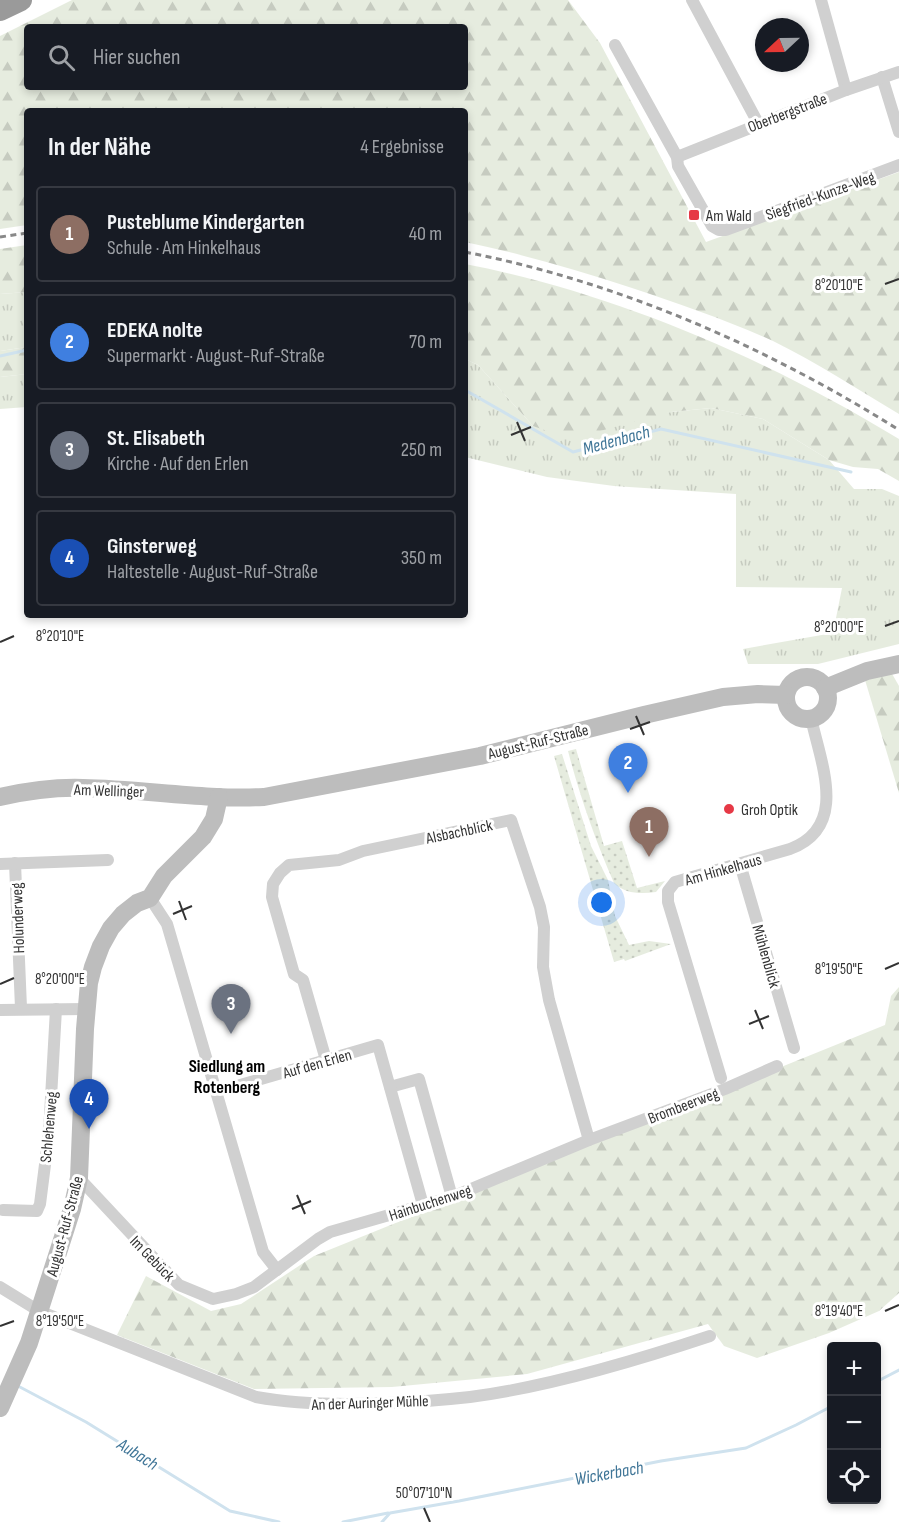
<!DOCTYPE html>
<html lang="de">
<meta charset="utf-8">
<style>
:root{--surface:#171b24;--page:#242831;--text:#f1f3f6;--muted:#9ea1a6;--line:#363941;--accent:#e63946}
body{margin:0;font-family:"Sofia Sans Condensed",sans-serif;background:var(--page);color:var(--text)}
.controls{position:absolute;right:18px;bottom:18px;display:grid;overflow:hidden;border-radius:6px;box-shadow:0 3px 9px #0003}
.controls button{width:54px;height:54px;display:grid;place-items:center;padding:0;border:0;border-bottom:2px solid var(--line);background:var(--surface);color:var(--text);font:30px sans-serif}
.compass{position:absolute;left:755px;top:18px;width:54px;height:54px;border-radius:50%;background:var(--surface);box-shadow:0 3px 9px #0003;rotate:248deg}
.you{position:absolute;left:602px;top:903px;width:21px;height:21px;margin:-15px;border:4px solid #fff;border-radius:50%;background:#1a73e8;box-shadow:0 0 0 9px #1a73e833}
.badge{display:grid;place-items:center;width:39px;height:39px;border-radius:50%;background:var(--accent);color:#fff;font-size:20px;font-weight:700}
.pin{position:absolute;translate:-50% -50px;filter:drop-shadow(0 2px 3px #0008)}
.pin::after{content:'';position:absolute;top:32px;width:21px;height:18px;background:inherit;clip-path:polygon(0 0,100% 0,50% 100%)}
.list{margin:0;padding:0;list-style:none}
h2{display:flex;justify-content:space-between;align-items:center;height:78px;margin:0;padding:0 24px;font-size:26px}
h2 small{font-size:20px;font-weight:400;color:var(--muted)}
.list li{display:grid;grid-template-columns:39px 1fr auto;gap:18px;align-items:center;box-sizing:border-box;height:96px;margin:0 12px 12px;padding:0 12px;border:2px solid var(--line);border-radius:6px}
.list b{display:block;font-size:22px;white-space:nowrap}
.list p{margin:0;font-size:20px;white-space:nowrap;color:var(--muted)}
.list em{font-size:20px;font-style:normal;color:var(--muted)}
.icon{flex:none;width:33px;height:33px;fill:none;stroke:currentColor;stroke-width:2;stroke-linecap:round;stroke-linejoin:round}
.map{position:relative;flex:none;width:899px;height:1522px;overflow:hidden}
.search{position:absolute;background:var(--surface);box-shadow:0 3px 9px #0003;left:24px;top:24px;width:444px;height:66px;display:flex;align-items:center;gap:15px;box-sizing:border-box;padding:0 21px;border-radius:6px;color:var(--muted);font-size:22px}
.panel{position:absolute;background:var(--surface);box-shadow:0 3px 9px #0003;left:24px;top:108px;width:444px;height:510px;border-radius:6px}
.map>svg:first-child{display:block}
.grass{fill:url(#grass-tufts)}
.forest{fill:url(#forest-firs);fill-rule:evenodd}
.park{fill:url(#park-dots)}
.lines{fill:none;stroke-linecap:round;stroke-linejoin:round}
.stream{stroke:#cfe2ee;stroke-width:3}
.street{stroke:#d0d0d0;stroke-width:12}
.secondary{stroke:#bdbdbd;stroke-width:18}
.highway{stroke:#9a9a9a;stroke-width:22}
.rail{stroke:#888;stroke-width:3;stroke-dasharray:6 4.5;stroke-linecap:butt}
.ticks{fill:none;stroke:#333;stroke-width:2}
.poi-dot{fill:#e63946;stroke:#fff;stroke-width:2}
.labels{text-anchor:middle;stroke-width:6;stroke-linejoin:round;paint-order:stroke}
.street-label{font-size:16px;fill:#333;stroke:#fff}
.poi-label{font-size:16px;fill:#333;stroke:#fff;text-anchor:start}
.water-label{font-size:18px;font-style:italic;fill:#3f7597;stroke:#fff}
.neighbourhood-label{font-size:18px;font-weight:bold;fill:#000;stroke:#fff}
.ticks-label{font-size:15px;text-anchor:middle;fill:#333;stroke:#fff;stroke-width:6;stroke-linejoin:round;paint-order:stroke}
</style>
<div class="map">
<svg width="899" height="1522" viewBox="0 0 899 1522">
<defs>
<pattern id="grass-tufts" width="24" height="20" patternUnits="userSpaceOnUse" patternTransform="scale(1.5)"><rect width="24" height="20" fill="#e6ecdf"/><path d="M3 7l-1-3M5 7V3M7 7l1-3M15 17l-1-3M17 17v-4M19 17l1-3" fill="none" stroke="#c6cbc0"/></pattern>
<pattern id="forest-firs" width="22" height="20" patternUnits="userSpaceOnUse" patternTransform="scale(1.5)"><rect width="22" height="20" fill="#e6ecdf"/><path d="M5 1l3.5 6h-7zM16 11l3.5 6h-7z" fill="#c6cbc0"/></pattern>
<pattern id="park-dots" width="8" height="8" patternUnits="userSpaceOnUse" patternTransform="scale(1.5)"><rect width="8" height="8" fill="#e6ecdf"/><path d="M2 2h.1M6 6h.1" fill="none" stroke="#c6cbc0" stroke-width="1.8" stroke-linecap="round"/></pattern>
</defs>
<rect width="100%" height="100%" fill="#fff"/>
<g class="grass">
<polygon points="27,292 27,347 0,351 0,294"/>
<polygon points="465,359 478,365 533,426 711,408 763,419 829,460 854,489 882,489 899,496 899,644 818,664 748,664 743,649 833,633 842,588 736,587 736,494 614,486 547,477 465,457"/>
<polygon points="27,374 27,407 0,409 0,377"/>
</g>
<g class="forest">
<path d="M72,0h496l32,43 106,199 193,-70v242c-42,-25 -83,-52 -126,-73 -46,-21 -94,-37 -141,-53 -55,-18 -110,-34 -167,-46v-131h-438v114l-27,4v-193zM27,27h438v60h-438z"/>
<polygon points="27,245 27,292 0,294 0,249"/>
<path d="M465,264c150,29 303,95 434,175v42l-21,-12 -25,-2 -24,-7 -66,-41 -52,-11 -40,4 -101,27 -37,-13 -55,-61 -13,-6z"/>
<polygon points="27,347 27,374 0,377 0,351"/>
<polygon points="891,672 899,686 899,793 865,680"/>
<polygon points="899,987 899,1293 879,1311 829,1333 757,1358 724,1346 708,1324 527,1374 392,1387 254,1389 117,1335 146,1276 211,1311 241,1304 314,1256 885,1025 891,996"/>
</g>
<g class="park">
<path d="M576,749l28,97 18,-5 15,47 28,-7 -9,11c-15,2 -31,2 -42,-9 -19,-44 -34,-86 -46,-132z"/>
<polygon points="562,754 591,846 608,880 615,916 629,945 649,941 671,944 625,961 624,959 614,962 554,756"/>
</g>
<g class="lines">
<g class="stream">
<polyline points="0,356 27,350"/>
<polyline points="465,390 573,452 661,429 851,472"/>
<polyline points="876,1382 899,1370"/>
<polyline points="18,1386 86,1422 230,1511 279,1522"/>
<polyline points="343,1522 388,1513"/>
<polyline points="382,1522 390,1513 459,1501 661,1461 746,1448 796,1425 832,1406"/>
</g>
<g class="street">
<polyline points="692,0 758,123"/>
<polyline points="821,0 846,90"/>
<polyline points="615,45 677,157 678,166 712,226 719,230 726,230 899,165"/>
<polyline points="882,77 899,132"/>
<polyline points="677,157 846,90 899,72"/>
<polyline points="15,863 21,1008"/>
<polyline points="0,864 108,860"/>
<polyline points="740,864 794,1048"/>
<polyline points="150,898 167,924 263,1252 277,1270"/>
<polyline points="0,1010 86,1009"/>
<polyline points="326,1060 303,980 294,974 272,897 273,884 280,873 289,865 339,860 363,851 511,820 540,907 544,927 543,967 549,1000 589,1140"/>
<path d="M721,1078l-53,-176v-11l7,-9 115,-33c59,-22 31,-85 21,-131"/>
<polyline points="390,1087 419,1079 452,1197"/>
<polyline points="216,1092 378,1045 423,1205"/>
<polyline points="79,1178 179,1285 213,1299 236,1294 254,1287 318,1239 330,1232 452,1197 589,1140 725,1089 777,1066"/>
<polyline points="3,1210 37,1211 40,1204 49,1133 56,1009"/>
<path d="M0,1287l39,24 217,86c44,8 87,8 132,6 27,-1 55,-3 82,-6 78,-10 165,-36 240,-61"/>
</g>
<g class="secondary">
<circle cx="807" cy="698" r="21"/>
<polyline points="825,688 867,671 899,664"/>
<path d="M0,797c27,-6 55,-10 83,-9 60,1 121,12 181,9l216,-41 164,-41 79,-18 35,-3 28,1"/>
<polyline points="0,1408 29,1343 72,1209 79,1178 85,1029 89,983 93,967 101,946 111,928 123,914 137,903 150,898 164,876 203,837 214,819 219,797"/>
</g>
<polyline class="highway" points="0,10 21,0"/>
<g class="rail">
<polyline points="0,237 27,233"/>
<path d="M465,252c154,30 302,95 434,178"/>
</g>
</g>
<path class="ticks" d="M885,284l14,-5M517,422l8,19M511,435l20,-8M885,626l14,-5M0,642l14,-6M636,716l8,19M630,729l20,-7M179,901l7,19M173,914l19,-8M885,969l14,-6M0,984l14,-6M755,1010l8,19M749,1024l20,-8M297,1195l8,19M292,1209l19,-8M885,1311l14,-6M0,1326l14,-5M424,1508l6,14"/>
<g class="poi-dot">
<rect x="688" y="209" width="12" height="12" rx="3"/>
<circle cx="729" cy="809" r="6"/>
</g>
<g class="labels">
<g class="street-label">
<text transform="translate(787 112) rotate(-21)" y="6">Oberbergstraße</text>
<text transform="translate(820 195) rotate(-20)" y="6">Siegfried-Kunze-Weg</text>
<text transform="translate(538 741) rotate(-14)" y="6">August-Ruf-Straße</text>
<text transform="translate(109 790) rotate(2)" y="6">Am Wellinger</text>
<text transform="translate(459 831) rotate(-12)" y="6">Alsbachblick</text>
<text transform="translate(723 869) rotate(-16)" y="6">Am Hinkelhaus</text>
<text transform="translate(17 918) rotate(-92)" y="6">Holunderweg</text>
<text transform="translate(767 956) rotate(74)" y="6">Mühlenblick</text>
<text transform="translate(317 1063) rotate(-16)" y="6">Auf den Erlen</text>
<text transform="translate(683 1105) rotate(-21)" y="6">Brombeerweg</text>
<text transform="translate(48 1127) rotate(-85)" y="6">Schlehenweg</text>
<text transform="translate(430 1202) rotate(-18)" y="6">Hainbuchenweg</text>
<text transform="translate(64 1226) rotate(-75)" y="6">August-Ruf-Straße</text>
<text transform="translate(153 1258) rotate(46)" y="6">Im Gebück</text>
<text transform="translate(370 1402) rotate(-2)" y="6">An der Auringer Mühle</text>
</g>
<g class="poi-label">
<text x="706" y="221">Am Wald</text>
<text x="741" y="815">Groh Optik</text>
</g>
<g class="water-label">
<text transform="translate(616 440) rotate(-15)" y="6">Medenbach</text>
<text transform="translate(138 1454) rotate(32)" y="6">Aubach</text>
<text transform="translate(609 1473) rotate(-10)" y="6">Wickerbach</text>
</g>
<g class="neighbourhood-label">
<text x="227" y="1072">Siedlung am<tspan x="227" dy="21">Rotenberg</tspan></text>
</g>
</g>
<g class="ticks-label">
<text x="839" y="290">8°20'10"E</text>
<text x="839" y="632">8°20'00"E</text>
<text x="60" y="641">8°20'10"E</text>
<text x="839" y="974">8°19'50"E</text>
<text x="60" y="984">8°20'00"E</text>
<text x="839" y="1316">8°19'40"E</text>
<text x="60" y="1326">8°19'50"E</text>
<text x="424" y="1498">50°07'10"N</text>
</g>
</svg>
<div class="controls">
<button>+</button>
<button>−</button>
<button><svg class="icon" aria-label="locate" viewBox="0 0 24 24"><circle cx="12" cy="12" r="6"/><path d="M12 2v4M12 18v4M2 12h4M18 12h4"/></svg></button>
</div>
<svg class="compass" viewBox="-18 -18 36 36"><path d="M0-13l5 13h-10z" fill="#e53935"/><path d="M0 13l5-13h-10z" fill="#9ea1a6"/></svg>
<div class="you"></div>
<div class="pin badge" style="left:649px;top:857px;background:#8d6e63">1</div>
<div class="pin badge" style="left:628px;top:793px;background:#3f7fe0">2</div>
<div class="pin badge" style="left:231px;top:1034px;background:#6b7280">3</div>
<div class="pin badge" style="left:89px;top:1129px;background:#1a4fb4">4</div>
<div class="search"><svg class="icon" aria-label="search" viewBox="0 0 24 24"><circle cx="10" cy="10" r="6"/><path d="M15 15l6 6"/></svg>Hier suchen</div>
<section class="panel">
<h2>In der Nähe<small>4 Ergebnisse</small></h2>
<ul class="list">
<li><span class="badge" style="background:#8d6e63">1</span><div><b>Pusteblume Kindergarten</b><p>Schule · Am Hinkelhaus</p></div><em>40 m</em></li>
<li><span class="badge" style="background:#3f7fe0">2</span><div><b>EDEKA nolte</b><p>Supermarkt · August-Ruf-Straße</p></div><em>70 m</em></li>
<li><span class="badge" style="background:#6b7280">3</span><div><b>St. Elisabeth</b><p>Kirche · Auf den Erlen</p></div><em>250 m</em></li>
<li><span class="badge" style="background:#1a4fb4">4</span><div><b>Ginsterweg</b><p>Haltestelle · August-Ruf-Straße</p></div><em>350 m</em></li>
</ul>
</section>
</div>
